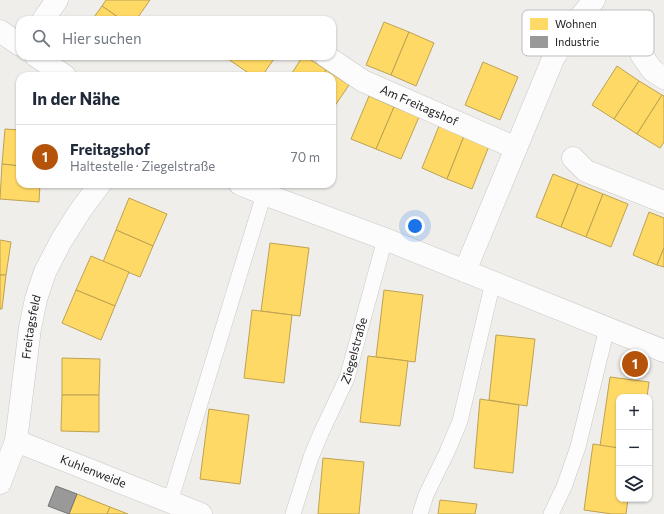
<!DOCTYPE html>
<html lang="de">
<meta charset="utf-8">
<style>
:root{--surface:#fff;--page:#f2f2f3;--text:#1f2937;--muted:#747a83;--line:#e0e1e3;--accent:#b45309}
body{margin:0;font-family:Commissioner,sans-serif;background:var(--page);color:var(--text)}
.controls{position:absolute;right:12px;bottom:12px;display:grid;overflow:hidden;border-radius:8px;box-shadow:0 1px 3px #0004}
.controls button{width:36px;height:36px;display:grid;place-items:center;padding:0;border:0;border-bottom:1px solid var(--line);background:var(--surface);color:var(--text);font:20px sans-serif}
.you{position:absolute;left:415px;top:226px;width:14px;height:14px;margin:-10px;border:3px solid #fff;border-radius:50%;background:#1a73e8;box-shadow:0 0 0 6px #1a73e833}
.badge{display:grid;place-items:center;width:26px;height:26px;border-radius:50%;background:var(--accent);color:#fff;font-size:13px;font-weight:700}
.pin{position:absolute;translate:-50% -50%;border:2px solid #fff;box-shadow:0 1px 4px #0006}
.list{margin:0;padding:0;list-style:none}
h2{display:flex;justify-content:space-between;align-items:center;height:52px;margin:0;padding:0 16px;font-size:17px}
h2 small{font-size:13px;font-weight:400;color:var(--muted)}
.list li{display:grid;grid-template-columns:26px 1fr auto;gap:12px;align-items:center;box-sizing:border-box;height:64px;padding:0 16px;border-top:1px solid var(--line)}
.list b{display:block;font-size:15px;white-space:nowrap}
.list p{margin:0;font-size:13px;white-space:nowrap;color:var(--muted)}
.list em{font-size:13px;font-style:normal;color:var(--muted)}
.icon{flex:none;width:22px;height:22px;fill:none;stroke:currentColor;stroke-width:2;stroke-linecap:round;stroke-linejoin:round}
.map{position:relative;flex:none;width:664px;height:514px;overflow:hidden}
.search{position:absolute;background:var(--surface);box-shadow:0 1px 3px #0004;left:16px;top:16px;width:320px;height:44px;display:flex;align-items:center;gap:10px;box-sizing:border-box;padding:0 14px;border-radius:12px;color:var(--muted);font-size:15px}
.panel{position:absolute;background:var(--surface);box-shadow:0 1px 3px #0004;left:16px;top:72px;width:320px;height:116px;border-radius:12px}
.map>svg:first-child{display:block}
.homes{fill:#ffd966;stroke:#bda252}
.industry{fill:#999;stroke:#757575}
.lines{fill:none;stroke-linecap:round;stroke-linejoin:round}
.lane-casing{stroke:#c9c8c7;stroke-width:16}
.street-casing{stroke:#c9c8c7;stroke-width:23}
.lane{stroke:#fdfcfc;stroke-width:15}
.street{stroke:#fdfcfc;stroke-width:22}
.labels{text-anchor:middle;stroke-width:4;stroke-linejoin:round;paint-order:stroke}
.street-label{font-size:12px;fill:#222;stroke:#fff}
.key{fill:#fff;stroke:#bdbdbd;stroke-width:1}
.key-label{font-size:11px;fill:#222}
</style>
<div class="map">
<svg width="664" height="514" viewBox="0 0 664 514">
<rect width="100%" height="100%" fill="#f0eeeb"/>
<g class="homes">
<polygon points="106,0 150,0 136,20 122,20 102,6"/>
<polygon points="102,6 122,20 92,20"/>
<polygon points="384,22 409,32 391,75 366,65"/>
<polygon points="409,32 434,43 416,86 391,75"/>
<polygon points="229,56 276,56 262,76 253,76 228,59"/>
<polygon points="303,56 305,56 326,70 322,76 290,76"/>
<polygon points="483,62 518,77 500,120 465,105"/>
<polygon points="617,66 639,81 614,119 592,105"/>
<polygon points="326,70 349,85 332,110 332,76 322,76"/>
<polygon points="639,81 662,95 637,134 614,119"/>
<polygon points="662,95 664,96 664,142 660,148 637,134"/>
<polygon points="369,96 394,107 376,149 351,139"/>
<polygon points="394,107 419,117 401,159 376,149"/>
<polygon points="439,126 464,136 447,179 422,168"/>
<polygon points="5,129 20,130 20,166 2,164"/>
<polygon points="464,136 489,146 472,189 447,179"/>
<polygon points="2,164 20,166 20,184 40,184 39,202 0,199"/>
<polygon points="553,174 578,184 561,227 536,217"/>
<polygon points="578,184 603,194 586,237 561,227"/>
<polygon points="603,194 628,204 611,247 586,237"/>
<polygon points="129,198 167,214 153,246 116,230"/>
<polygon points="649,212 664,218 664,248 657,265 633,255"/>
<polygon points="116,230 153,246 140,277 103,262"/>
<polygon points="0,240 11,242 6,275 0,275"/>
<polygon points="270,243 309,248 300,316 261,311"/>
<polygon points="664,248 664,267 657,265"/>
<polygon points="91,256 129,272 115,306 76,290"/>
<polygon points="0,275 6,275 2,309 0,309"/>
<polygon points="76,290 115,306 101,340 62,323"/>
<polygon points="384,290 423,295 415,362 376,357"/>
<polygon points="252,310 292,315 284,383 244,378"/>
<polygon points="496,335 535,339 527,406 489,400"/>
<polygon points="368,356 408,361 400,426 360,422"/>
<polygon points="62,358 100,359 99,395 62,395"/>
<polygon points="610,377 649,382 647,397 619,397 619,448 600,446"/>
<polygon points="62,395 99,395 99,432 61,431"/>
<polygon points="480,399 519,405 513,473 474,468"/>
<polygon points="209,409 249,415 240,484 200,479"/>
<polygon points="593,444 619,448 619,499 628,499 626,514 612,514 584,510"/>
<polygon points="323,458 364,462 359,514 318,514"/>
<polygon points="77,494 110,507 107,514 69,514"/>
<polygon points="440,500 477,504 475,514 438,514"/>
<polygon points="110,507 128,514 107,514"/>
</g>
<polygon class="industry" points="56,486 77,494 69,514 48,506"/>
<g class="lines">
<g class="lane-casing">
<g id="lane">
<polyline points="170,502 264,194"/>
<path id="s1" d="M293,514l18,-57 10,-24 26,-55 38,-139"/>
<polyline points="420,514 426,495 447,452 460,421 493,282"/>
<polyline points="551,514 564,487 578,447 607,328"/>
</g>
</g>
<g class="street-casing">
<g id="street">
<polyline points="43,20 57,0"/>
<polyline points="0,31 20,45"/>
<polyline points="641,54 652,70 664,78"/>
<polyline points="36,56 65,76"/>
<path id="s2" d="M326,56l37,25 153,67"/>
<polyline points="573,158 586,171 664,202"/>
<polyline points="240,184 264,194 385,239 664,351"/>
<polyline points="465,271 553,59 571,29 594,0"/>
<path id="s3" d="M16,441l185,73"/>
<path id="s4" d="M0,483l16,-42 14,-113 6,-29 9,-27 16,-31 19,-30 20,-27"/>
</g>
</g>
<use href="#lane" class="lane"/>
<use href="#street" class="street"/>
</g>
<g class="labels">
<g class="street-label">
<text dy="4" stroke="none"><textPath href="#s2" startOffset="106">Am Freitagshof</textPath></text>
<text dy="4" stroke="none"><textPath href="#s4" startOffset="160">Freitagsfeld</textPath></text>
<text dy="4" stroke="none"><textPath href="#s1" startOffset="175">Ziegelstraße</textPath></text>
<text dy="4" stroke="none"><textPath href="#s3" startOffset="83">Kuhlenweide</textPath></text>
</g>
</g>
<rect x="522" y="10" width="132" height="46" rx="6" class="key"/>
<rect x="530" y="18" width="18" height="12" fill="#ffd966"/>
<rect x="530" y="36" width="18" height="12" fill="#999"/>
<g class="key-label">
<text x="555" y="28">Wohnen</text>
<text x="555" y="46">Industrie</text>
</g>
</svg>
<div class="controls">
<button>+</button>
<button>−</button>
<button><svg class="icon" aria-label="layers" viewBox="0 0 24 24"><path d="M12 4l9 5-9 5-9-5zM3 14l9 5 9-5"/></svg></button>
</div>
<div class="you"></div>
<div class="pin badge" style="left:635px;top:364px">1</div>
<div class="search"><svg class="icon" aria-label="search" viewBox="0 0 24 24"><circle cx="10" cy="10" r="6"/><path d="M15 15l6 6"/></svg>Hier suchen</div>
<section class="panel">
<h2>In der Nähe<small></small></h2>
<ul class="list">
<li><span class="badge">1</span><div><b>Freitagshof</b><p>Haltestelle · Ziegelstraße</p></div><em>70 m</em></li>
</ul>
</section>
</div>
